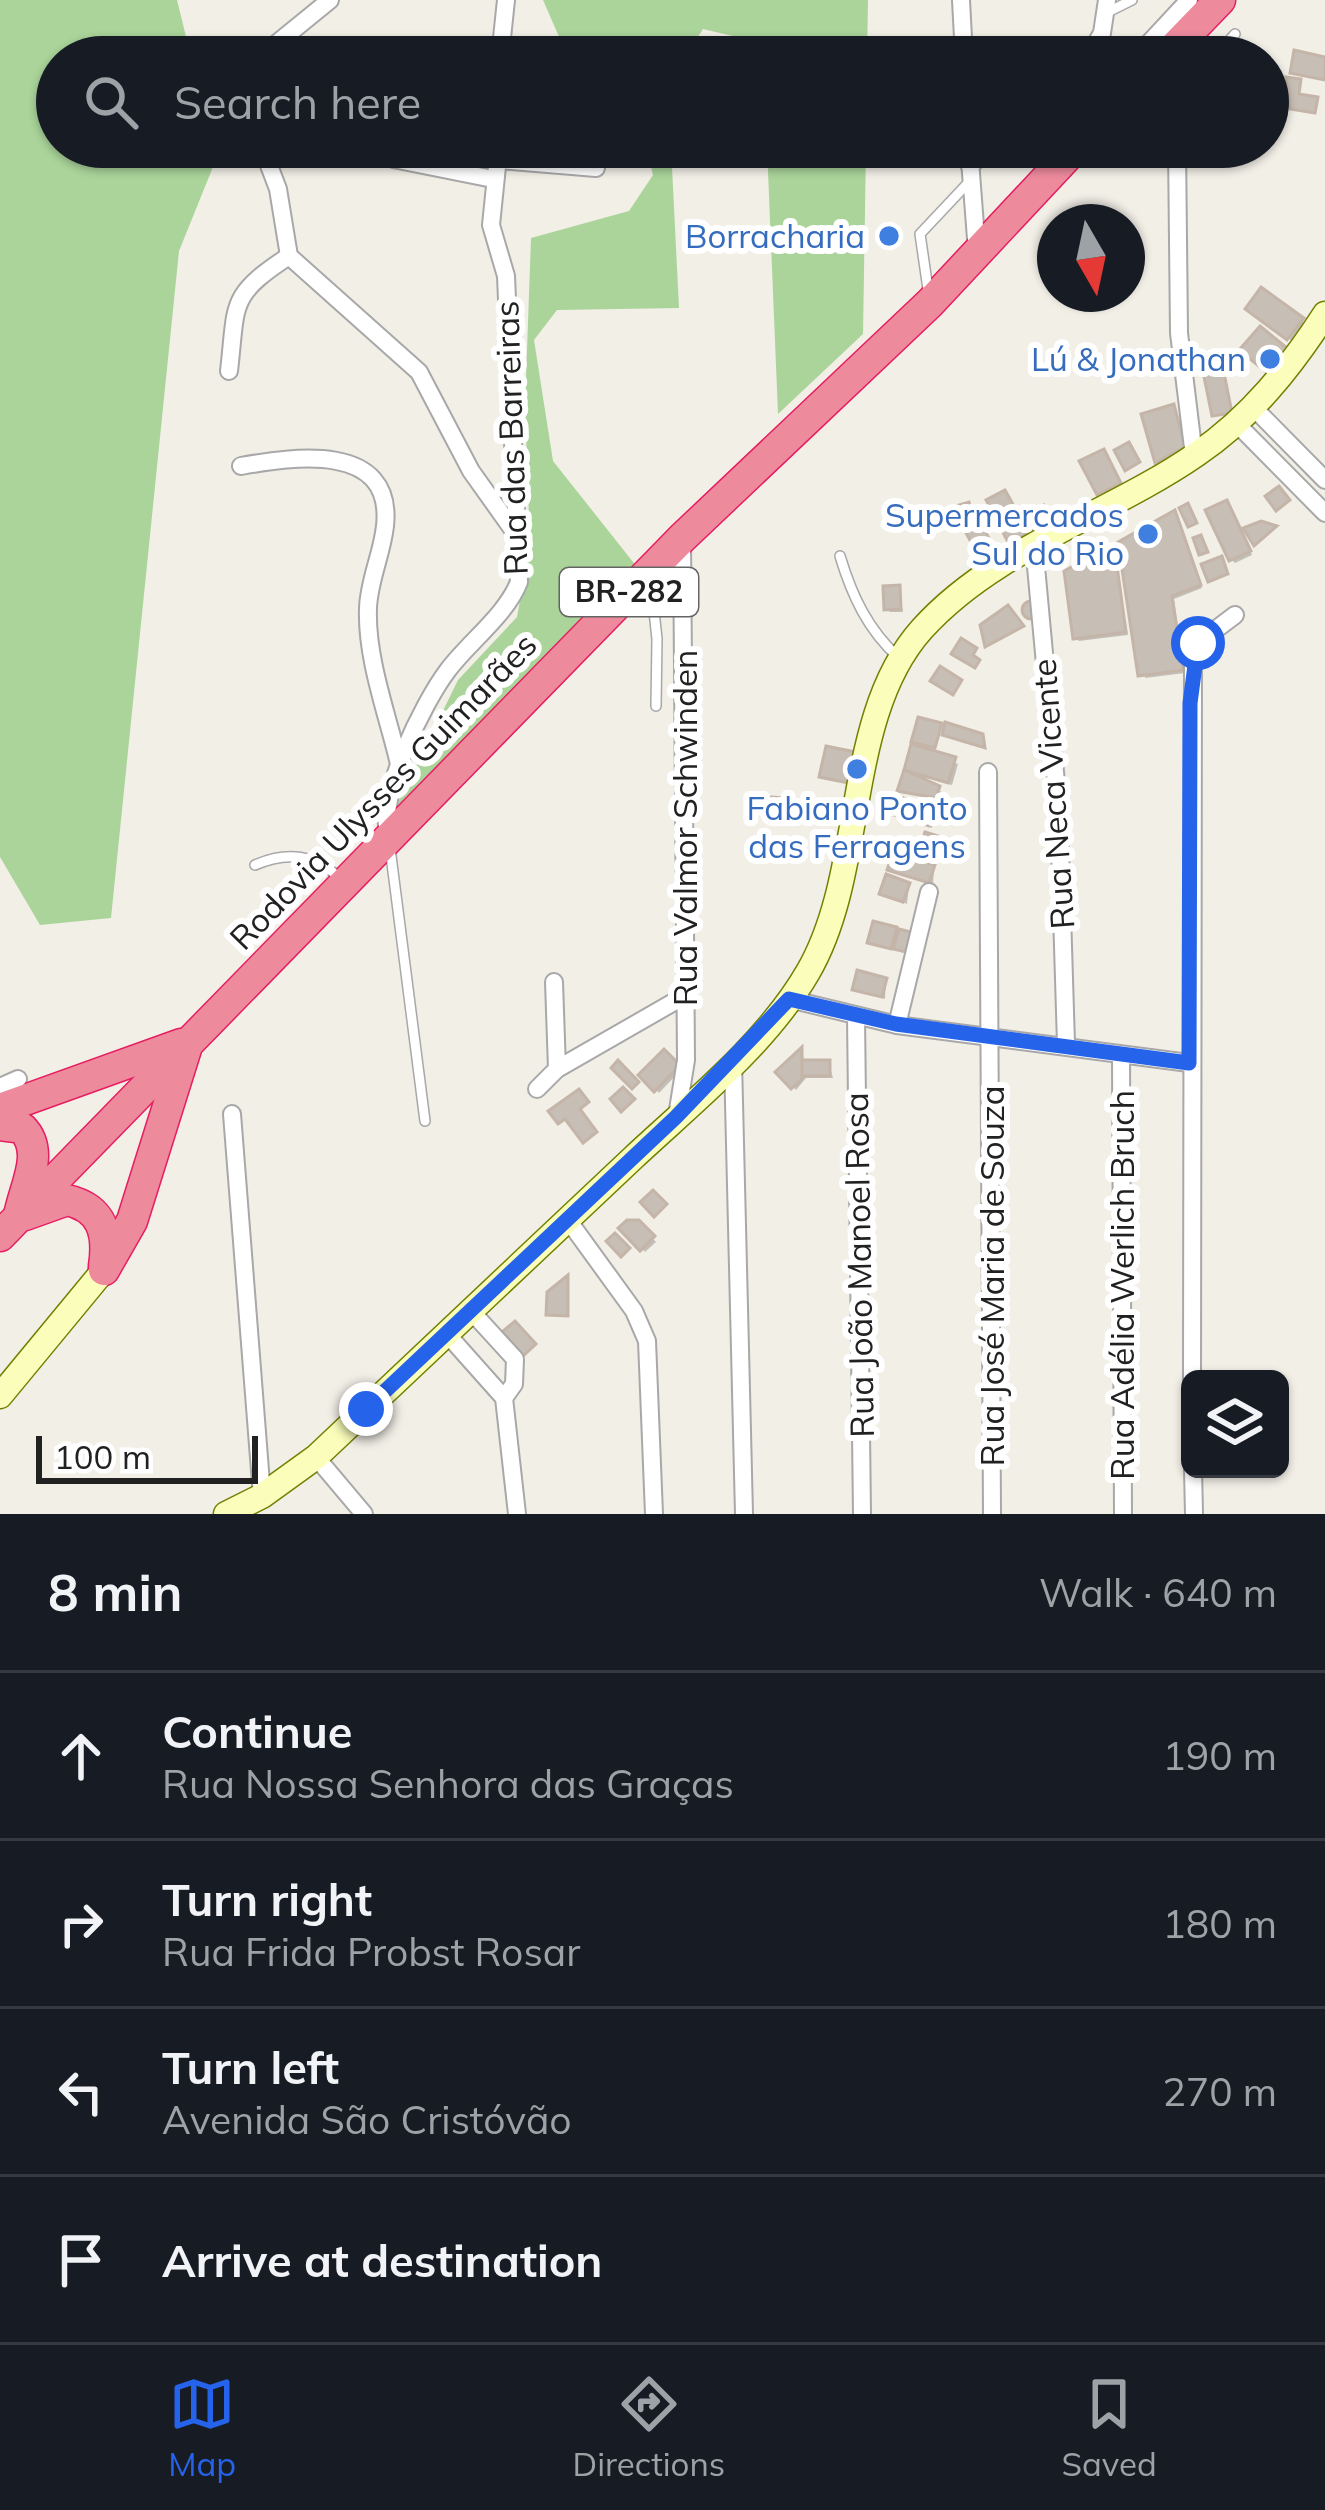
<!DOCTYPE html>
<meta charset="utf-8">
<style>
:root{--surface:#171b24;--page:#242831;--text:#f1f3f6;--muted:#9ea1a6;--line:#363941;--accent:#2563eb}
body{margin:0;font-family:Mulish,sans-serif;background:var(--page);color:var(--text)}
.controls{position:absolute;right:36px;bottom:36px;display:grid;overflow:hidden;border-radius:18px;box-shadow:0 3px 9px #0004}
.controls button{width:108px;height:108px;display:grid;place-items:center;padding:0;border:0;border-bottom:3px solid var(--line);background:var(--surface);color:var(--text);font:60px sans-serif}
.compass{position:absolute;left:1037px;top:204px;width:108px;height:108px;border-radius:50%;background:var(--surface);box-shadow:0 3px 9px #0004;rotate:171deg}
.scale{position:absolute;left:36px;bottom:30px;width:222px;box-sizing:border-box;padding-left:12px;border:6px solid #212121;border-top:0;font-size:33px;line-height:42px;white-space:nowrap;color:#212121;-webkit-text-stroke:9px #fff;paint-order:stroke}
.stop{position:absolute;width:36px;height:36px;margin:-27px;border:9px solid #2563eb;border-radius:50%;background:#fff}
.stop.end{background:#2563eb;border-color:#fff;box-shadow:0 3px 12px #0008}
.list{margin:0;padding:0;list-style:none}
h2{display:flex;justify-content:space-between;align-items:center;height:156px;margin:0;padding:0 48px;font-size:51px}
h2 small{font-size:39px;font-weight:400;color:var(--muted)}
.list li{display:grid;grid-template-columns:78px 1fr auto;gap:36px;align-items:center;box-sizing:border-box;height:168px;padding:0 48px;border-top:3px solid var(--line)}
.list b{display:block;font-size:45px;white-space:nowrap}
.list p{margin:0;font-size:39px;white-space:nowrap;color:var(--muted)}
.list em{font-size:39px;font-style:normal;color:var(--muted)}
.icon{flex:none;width:66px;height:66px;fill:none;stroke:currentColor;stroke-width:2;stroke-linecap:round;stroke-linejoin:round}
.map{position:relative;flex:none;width:1325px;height:1514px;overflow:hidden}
.search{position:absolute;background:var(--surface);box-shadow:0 3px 9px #0004;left:36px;right:36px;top:36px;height:132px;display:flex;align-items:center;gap:30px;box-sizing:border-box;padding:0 42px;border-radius:66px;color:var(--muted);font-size:45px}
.sheet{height:828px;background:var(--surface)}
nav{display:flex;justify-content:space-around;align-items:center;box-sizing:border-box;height:168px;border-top:3px solid var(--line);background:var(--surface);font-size:33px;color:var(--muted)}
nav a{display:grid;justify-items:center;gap:6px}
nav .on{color:var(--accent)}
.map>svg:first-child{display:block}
.forest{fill:#aad49a}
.shadow{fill:#0003}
.building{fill:#c7beb6;stroke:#c5b5a8;stroke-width:3}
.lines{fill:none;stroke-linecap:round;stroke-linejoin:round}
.lane-casing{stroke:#a8a8a8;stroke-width:12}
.street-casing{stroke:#a8a8a8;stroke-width:20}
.secondary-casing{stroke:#728000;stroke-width:27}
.highway-casing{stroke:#e71d61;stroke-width:33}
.lane{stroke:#fff;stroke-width:9}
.street{stroke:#fff;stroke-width:16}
.secondary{stroke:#fafeba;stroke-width:24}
.highway{stroke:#ed8b9d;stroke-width:30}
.route{stroke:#2563eb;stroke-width:15}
.shop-dot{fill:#3f7fe0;stroke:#fff;stroke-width:4.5}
.labels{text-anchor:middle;stroke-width:12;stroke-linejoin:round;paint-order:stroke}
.shield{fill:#fff;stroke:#646464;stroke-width:3}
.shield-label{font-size:30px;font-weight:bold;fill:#212121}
.shop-label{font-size:33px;fill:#366cbe;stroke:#fff;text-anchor:end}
.street-label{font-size:33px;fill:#212121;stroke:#fff}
</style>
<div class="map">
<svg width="1325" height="1514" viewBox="0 0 1325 1514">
<rect width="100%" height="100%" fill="#f2efe7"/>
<g class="forest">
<polygon points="0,0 177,0 191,57 57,57 57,147 221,147 179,251 111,918 40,925 0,857"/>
<polygon points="543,0 868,0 867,57 757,57 754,41 703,29 685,57 538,57 560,39"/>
<polygon points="646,147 671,147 679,308 557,310 534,340 553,461 637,567 396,807 458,680 517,617 530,545 525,407 531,238 629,211 653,175"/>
<polygon points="767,147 866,147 863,334 778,414"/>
</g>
<g class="shadow">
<polygon points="1252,312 1302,320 1305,324 1292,341"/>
<polygon points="1230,507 1252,555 1235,563 1232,560"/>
<polygon points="1174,513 1202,588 1174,599 1185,673 1145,678"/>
<polygon points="1113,548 1128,635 1079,641 1076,638"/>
<polygon points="899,588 903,612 890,612 887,609"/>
<polygon points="914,748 958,764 952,785 927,778 925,785 942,792 939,800 901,791"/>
<polygon points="797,802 802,819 779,817 772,811"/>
<polygon points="933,811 932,828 894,813"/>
<polygon points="934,868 933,885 891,869"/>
<polygon points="909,885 907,904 882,893"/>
<polygon points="886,981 885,999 855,989"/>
<polygon points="802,1051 805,1063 829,1063 833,1078 806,1078 796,1090 779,1072"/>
<polygon points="664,1053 681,1070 659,1093 642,1075"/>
<polygon points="638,1223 656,1242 645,1252 622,1228"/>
</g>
<g class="building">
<polygon points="1294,50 1325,57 1325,80 1290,73"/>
<polygon points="1286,77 1301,79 1299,94 1318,97 1315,113 1290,109"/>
<polygon points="1261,287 1304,318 1287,340 1245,309"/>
<polygon points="1260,326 1287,348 1266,372 1239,350"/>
<polygon points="1223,368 1232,413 1212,416 1203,372"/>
<polygon points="1174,404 1185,447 1155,463 1141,414"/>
<polygon points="1129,442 1140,462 1125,471 1114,450"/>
<polygon points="1104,449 1121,483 1097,495 1079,461"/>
<polygon points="1279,486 1290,500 1276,511 1265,496"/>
<polygon points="1005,490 1029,533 1009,544 986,500"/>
<polygon points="1227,500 1251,551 1229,561 1205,510"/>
<polygon points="969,502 974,519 955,525 952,507"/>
<polygon points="1188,503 1197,523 1188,527 1179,508"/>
<polygon points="1044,505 1052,522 1034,531 1026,514"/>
<polygon points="1175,510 1201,585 1172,596 1183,670 1138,676 1118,542"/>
<polygon points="1261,521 1277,526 1254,546 1243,528"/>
<polygon points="980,522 995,549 979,557 965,531"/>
<polygon points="1201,535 1208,552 1199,555 1193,538"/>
<polygon points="1114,544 1126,632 1073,639 1064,571"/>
<polygon points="1222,556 1228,574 1208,582 1201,564"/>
<polygon points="900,585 901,609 884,610 883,586"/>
<circle cx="1031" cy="610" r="9"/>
<polygon points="1008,605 1024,626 985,647 980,625"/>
<polygon points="961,638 977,648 973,655 980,660 975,668 951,654"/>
<polygon points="940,666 962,680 953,695 930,681"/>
<polygon points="918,717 942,723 935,748 911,742"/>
<polygon points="945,722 983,734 985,748 942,735"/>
<polygon points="911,744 956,757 948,783 904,770"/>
<polygon points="826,746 865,754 858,785 819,777"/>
<polygon points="904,770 940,786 936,798 897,791"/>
<polygon points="897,796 935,808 929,826 891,814"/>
<polygon points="771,797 798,799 797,814 769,812"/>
<polygon points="925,832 938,836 931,856 918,852"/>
<polygon points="893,852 935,865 929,883 887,870"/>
<polygon points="886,874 910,883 903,902 879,894"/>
<polygon points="873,921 897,927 891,949 867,943"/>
<polygon points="899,929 915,933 910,953 893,949"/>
<polygon points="857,970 887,978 882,997 852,990"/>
<polygon points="802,1047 802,1079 791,1089 775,1072"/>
<polygon points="664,1049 680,1065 654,1092 638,1075"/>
<polygon points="618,1060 639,1082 632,1089 611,1068"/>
<rect x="802" y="1060" width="28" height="16"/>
<polygon points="623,1087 635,1099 621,1112 610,1099"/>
<polygon points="579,1089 589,1102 580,1109 597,1132 583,1143 565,1119 558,1124 548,1111"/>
<polygon points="653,1190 667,1204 654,1217 640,1202"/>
<polygon points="627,1220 639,1220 655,1236 640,1251 618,1228"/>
<polygon points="615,1233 630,1248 621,1257 606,1241"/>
<polygon points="568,1275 568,1316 546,1315 547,1292"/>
<polygon points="515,1321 536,1344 523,1356 502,1332"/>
</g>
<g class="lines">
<g class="lane-casing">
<g id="lane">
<polyline points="1106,13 1132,0"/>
<polyline points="1214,57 1235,34"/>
<polyline points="929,296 920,234 968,183"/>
<path d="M840,556c12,40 28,74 59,102"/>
<polyline points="651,583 657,639 656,706"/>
<polyline points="390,848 425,1121"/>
<path d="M255,865c31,-14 62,-11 85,14"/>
</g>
</g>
<g class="street-casing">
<g id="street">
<polyline points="961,0 964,57"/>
<polyline points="260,57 330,0"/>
<polyline points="500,57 506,0"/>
<polyline points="1088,57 1102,33 1107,0"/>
<polyline points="1136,57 1189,0"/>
<polyline points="262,147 278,189 289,256 419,372 471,471 513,530"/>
<polyline points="969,147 977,252"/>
<polyline points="1177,147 1179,333 1194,456"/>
<polyline points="393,159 493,179"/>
<polyline points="499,160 596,168"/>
<polyline points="970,166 990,147"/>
<path d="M229,371c8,-68 -1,-75 60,-115"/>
<polyline points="1253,407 1325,480"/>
<polyline points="1237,424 1325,513"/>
<path d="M241,466c51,-9 153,-25 144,60 -3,28 -16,54 -17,82 -2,51 20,108 31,156"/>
<polyline points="1034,545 1059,815 1066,1044"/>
<polyline points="988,772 992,1514"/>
<path d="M389,836c-13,-38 34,-133 59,-166 21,-28 58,-55 71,-88l-13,-306 -15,-51 8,-78"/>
<polyline points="554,982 557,1069"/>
<polyline points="789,999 897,1025 1189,1063"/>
<polyline points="856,1017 862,1514"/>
<polyline points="897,1025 929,892"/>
<polyline points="1121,1055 1123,1514"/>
<polyline points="733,1061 744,1514"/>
<polyline points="0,1087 18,1079"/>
<polyline points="537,1089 557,1069 686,995"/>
<polyline points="232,1114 262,1496"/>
<polyline points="677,1116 686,1060 682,538"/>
<polyline points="568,1220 634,1311 647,1341 654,1514"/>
<polyline points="472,1312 515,1359 514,1384 504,1398"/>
<polyline points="447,1334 504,1398 517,1514"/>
<polyline points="1192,1379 1193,655 1198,643 1235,615"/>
<polyline points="316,1457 364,1514"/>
<polyline points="1193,1469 1194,1514"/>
</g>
</g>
<g class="secondary-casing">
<g id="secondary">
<polyline points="0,1396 104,1270"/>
<path d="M226,1514l36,-18 54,-39c106,-100 212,-200 318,-300 59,-55 133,-114 174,-185 59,-101 35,-255 114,-343 73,-81 187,-114 275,-175 54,-37 93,-86 128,-140"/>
</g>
</g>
<g class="highway-casing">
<g id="highway">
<polyline points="1165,57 1220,0"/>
<polyline points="0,1109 181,1044"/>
<path d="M0,1125l22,3c24,24 2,59 -3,88"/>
<path d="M25,1215l42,-15c35,8 42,33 37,66"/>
<polyline points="0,1236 682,538 930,303 1076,147"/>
<polyline points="104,1270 132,1221 186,1049"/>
</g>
</g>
<use href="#lane" class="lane"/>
<use href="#street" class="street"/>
<use href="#secondary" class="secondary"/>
<use href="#highway" class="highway"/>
</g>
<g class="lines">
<polyline class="route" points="366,1409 676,1117 789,999 896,1024 1189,1063 1190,703 1198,643"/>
</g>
<g class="shop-dot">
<circle cx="889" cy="236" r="12"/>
<circle cx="1270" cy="359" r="12"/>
<circle cx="1148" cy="534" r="12"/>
<circle cx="857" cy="769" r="12"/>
</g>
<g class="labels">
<rect class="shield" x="560" y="568" width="138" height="48" rx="9"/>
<g class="shield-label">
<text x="629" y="602">BR-282</text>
</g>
<g class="shop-label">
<text x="865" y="248">Borracharia</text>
<text x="1246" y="371">Lú &amp; Jonathan</text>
<text x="1124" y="527">Supermercados<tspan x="1124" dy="38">Sul do Rio</tspan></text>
<text x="857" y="820" text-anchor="middle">Fabiano Ponto<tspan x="857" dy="38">das Ferragens</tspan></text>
</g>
<g class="street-label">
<text transform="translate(511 438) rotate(-92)" y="12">Rua das Barreiras</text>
<text transform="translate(383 791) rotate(-46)" y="12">Rodovia Ulysses Guimarães</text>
<text transform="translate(1053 794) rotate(-94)" y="12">Rua Neca Vicente</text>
<text transform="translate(685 828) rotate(-90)" y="12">Rua Valmor Schwinden</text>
<text transform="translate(859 1265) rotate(-91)" y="12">Rua João Manoel Rosa</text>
<text transform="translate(992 1276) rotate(-90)" y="12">Rua José Maria de Souza</text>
<text transform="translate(1122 1285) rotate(-90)" y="12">Rua Adélia Werlich Bruch</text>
</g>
</g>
</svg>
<div class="controls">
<button><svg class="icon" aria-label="layers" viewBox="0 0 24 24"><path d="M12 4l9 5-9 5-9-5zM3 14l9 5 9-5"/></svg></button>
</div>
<svg class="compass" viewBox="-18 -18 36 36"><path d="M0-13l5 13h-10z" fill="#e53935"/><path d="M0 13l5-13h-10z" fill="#9ea1a6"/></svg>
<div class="scale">100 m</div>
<div class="stop" style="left:1198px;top:643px"></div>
<div class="stop end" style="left:366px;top:1409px"></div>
<div class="search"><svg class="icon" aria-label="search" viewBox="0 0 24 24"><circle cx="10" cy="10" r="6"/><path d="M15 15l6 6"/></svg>Search here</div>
</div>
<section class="sheet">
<h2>8 min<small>Walk · 640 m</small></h2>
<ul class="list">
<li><svg class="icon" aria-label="ahead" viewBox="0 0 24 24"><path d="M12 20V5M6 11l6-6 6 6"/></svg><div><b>Continue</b><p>Rua Nossa Senhora das Graças</p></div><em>190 m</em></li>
<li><svg class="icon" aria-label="right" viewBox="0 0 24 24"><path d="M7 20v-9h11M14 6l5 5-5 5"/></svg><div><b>Turn right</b><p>Rua Frida Probst Rosar</p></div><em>180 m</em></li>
<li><svg class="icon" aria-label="left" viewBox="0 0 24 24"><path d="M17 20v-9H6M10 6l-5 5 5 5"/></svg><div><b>Turn left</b><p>Avenida São Cristóvão</p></div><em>270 m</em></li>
<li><svg class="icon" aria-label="arrive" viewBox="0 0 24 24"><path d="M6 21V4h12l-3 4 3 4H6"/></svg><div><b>Arrive at destination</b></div></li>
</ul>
</section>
<nav>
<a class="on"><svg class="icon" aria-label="map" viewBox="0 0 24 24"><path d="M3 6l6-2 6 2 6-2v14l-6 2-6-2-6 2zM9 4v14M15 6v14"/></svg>Map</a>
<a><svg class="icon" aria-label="directions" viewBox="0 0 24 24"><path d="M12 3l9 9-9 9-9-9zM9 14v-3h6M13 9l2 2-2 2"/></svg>Directions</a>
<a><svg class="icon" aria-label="saved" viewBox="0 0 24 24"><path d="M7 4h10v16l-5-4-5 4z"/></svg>Saved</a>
</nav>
